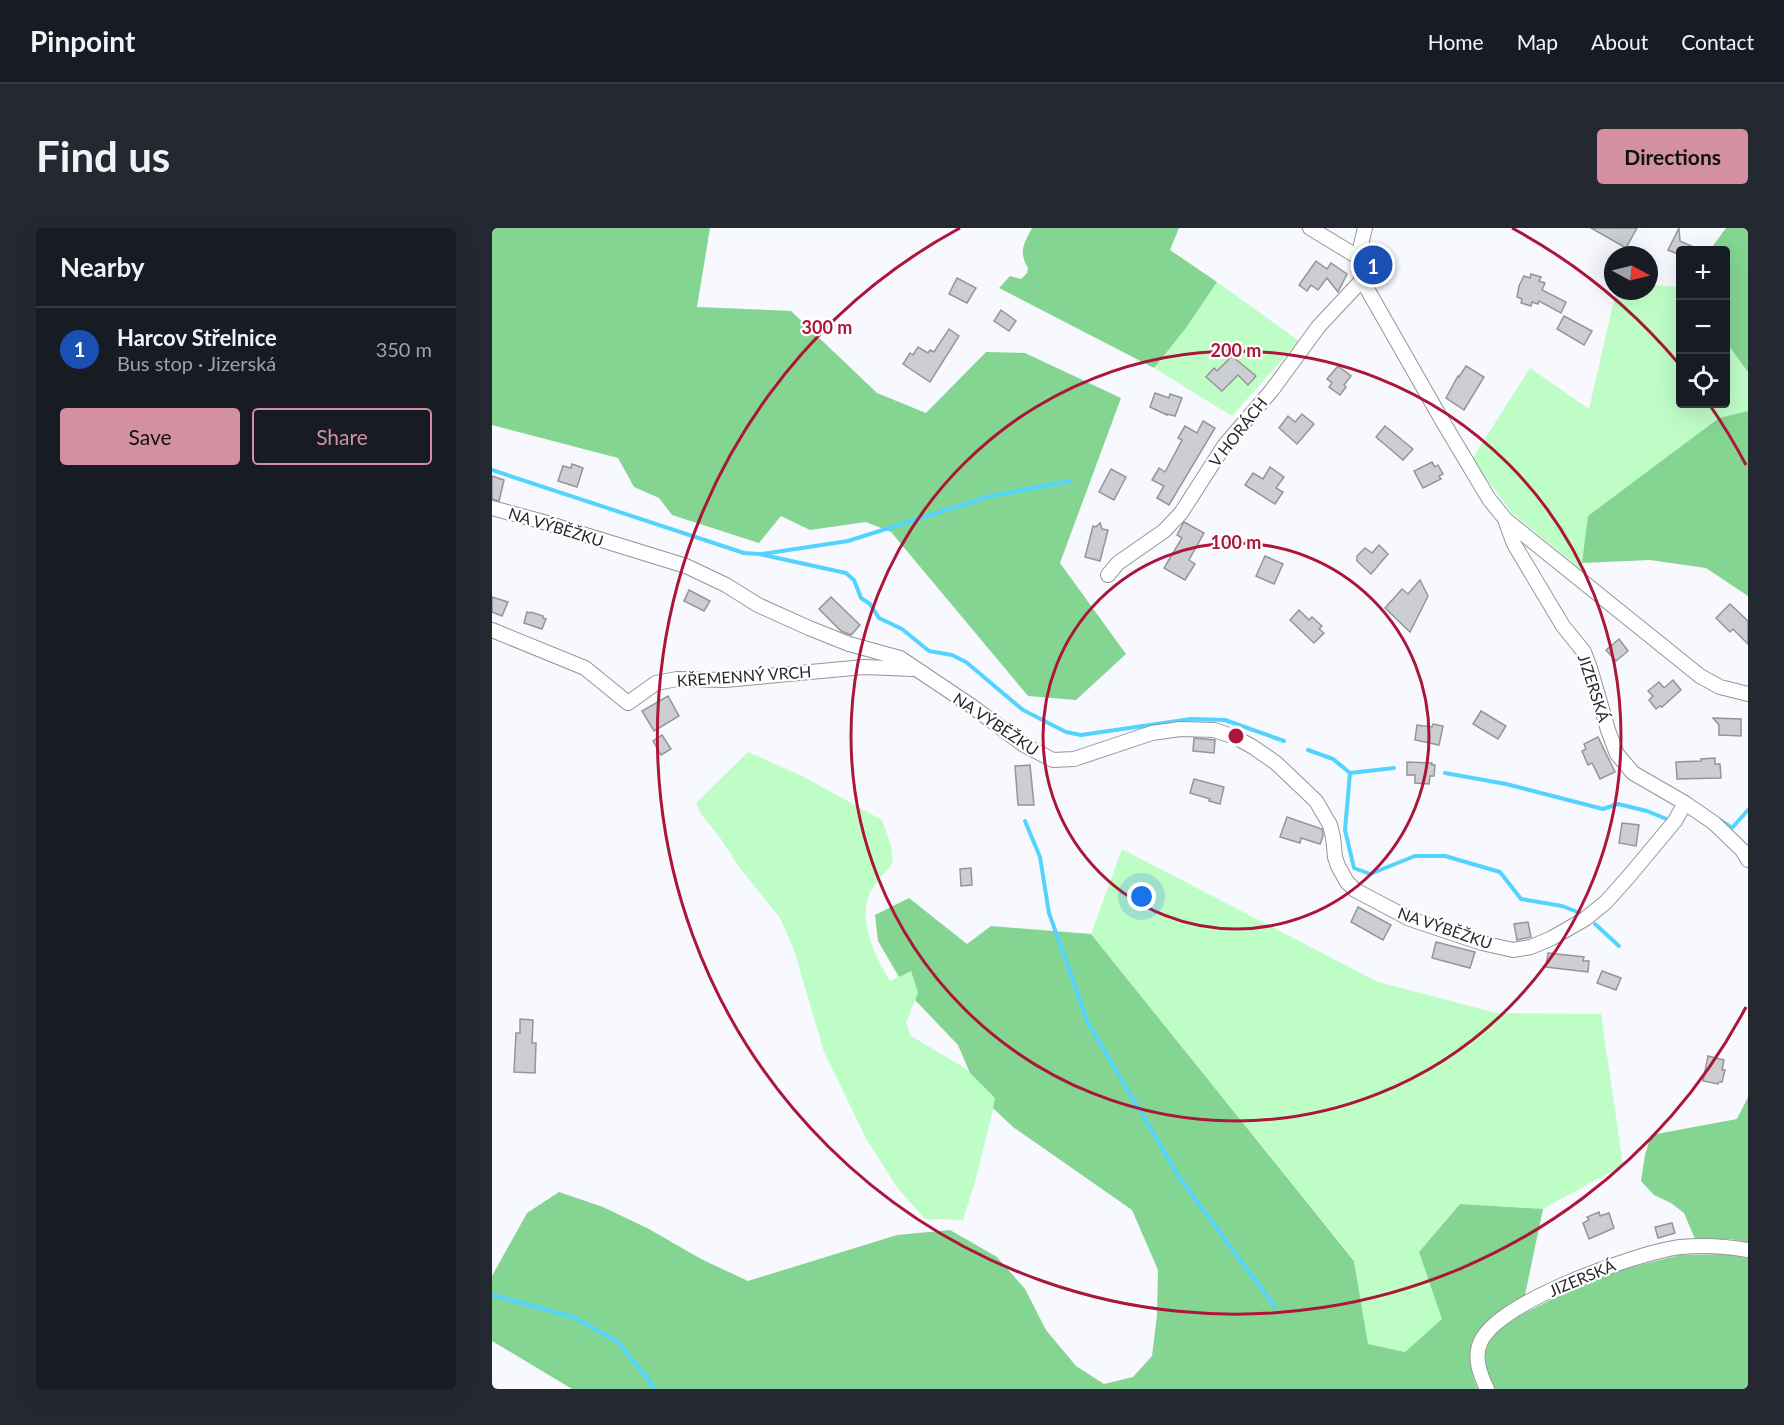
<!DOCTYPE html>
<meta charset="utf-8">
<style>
:root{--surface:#171b24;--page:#242831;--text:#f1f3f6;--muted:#9ea1a6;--line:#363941;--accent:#d290a1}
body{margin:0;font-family:Lato,sans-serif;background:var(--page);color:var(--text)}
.controls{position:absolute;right:18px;top:18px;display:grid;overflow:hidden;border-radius:6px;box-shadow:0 6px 24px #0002}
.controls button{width:54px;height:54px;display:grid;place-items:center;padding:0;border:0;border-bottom:2px solid var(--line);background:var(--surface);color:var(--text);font:30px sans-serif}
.compass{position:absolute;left:1112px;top:18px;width:54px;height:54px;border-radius:50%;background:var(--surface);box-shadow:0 6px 24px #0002;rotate:97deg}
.you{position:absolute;left:650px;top:669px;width:21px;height:21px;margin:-15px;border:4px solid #fff;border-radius:50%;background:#1a73e8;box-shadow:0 0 0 9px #1a73e833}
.badge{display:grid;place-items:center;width:39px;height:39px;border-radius:50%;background:var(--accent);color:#fff;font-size:20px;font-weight:700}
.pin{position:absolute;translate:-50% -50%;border:3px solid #fff;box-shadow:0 2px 6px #0006}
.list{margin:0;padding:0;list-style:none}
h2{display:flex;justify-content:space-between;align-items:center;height:78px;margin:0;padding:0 24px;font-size:26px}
h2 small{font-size:20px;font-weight:400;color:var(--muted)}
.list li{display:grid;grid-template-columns:39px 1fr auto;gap:18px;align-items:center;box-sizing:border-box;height:84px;padding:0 24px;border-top:2px solid var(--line)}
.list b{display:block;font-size:22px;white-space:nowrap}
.list p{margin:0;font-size:20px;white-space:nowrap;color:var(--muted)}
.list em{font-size:20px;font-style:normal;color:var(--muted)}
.actions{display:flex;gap:12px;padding:18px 24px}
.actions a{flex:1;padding:14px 0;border:2px solid var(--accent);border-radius:6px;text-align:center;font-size:21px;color:var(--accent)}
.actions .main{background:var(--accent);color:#111}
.icon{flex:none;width:33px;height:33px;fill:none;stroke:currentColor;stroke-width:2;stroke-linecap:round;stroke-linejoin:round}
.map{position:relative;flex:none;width:1256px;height:1161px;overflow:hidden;border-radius:6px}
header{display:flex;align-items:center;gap:36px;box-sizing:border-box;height:84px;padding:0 30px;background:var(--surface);border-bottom:2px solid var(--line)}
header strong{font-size:28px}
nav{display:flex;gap:33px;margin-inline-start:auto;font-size:21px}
.intro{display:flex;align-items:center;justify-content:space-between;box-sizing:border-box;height:144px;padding:0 36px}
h1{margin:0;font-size:42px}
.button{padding:15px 27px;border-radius:6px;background:var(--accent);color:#111;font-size:21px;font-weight:700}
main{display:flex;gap:36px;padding:0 36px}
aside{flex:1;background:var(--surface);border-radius:6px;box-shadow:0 6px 24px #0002}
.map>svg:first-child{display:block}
.green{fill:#bffdc7}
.forest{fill:#84d591}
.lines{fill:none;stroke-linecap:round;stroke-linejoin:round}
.stream{stroke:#55d3ff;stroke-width:4}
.building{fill:#cdced2;stroke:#949599;stroke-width:1.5}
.minor-casing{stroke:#949599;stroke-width:16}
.minor{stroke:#fff;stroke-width:14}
.ring{fill:none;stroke:#ab163a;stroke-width:3}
.labels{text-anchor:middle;stroke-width:4.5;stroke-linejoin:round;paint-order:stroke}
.street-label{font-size:16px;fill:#29292b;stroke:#fff}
.centre{fill:#ab163a;stroke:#fff;stroke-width:3}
.ring-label{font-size:18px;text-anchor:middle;font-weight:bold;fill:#ab163a;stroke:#fff;stroke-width:4.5;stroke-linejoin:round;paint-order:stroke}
</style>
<header>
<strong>Pinpoint</strong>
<nav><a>Home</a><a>Map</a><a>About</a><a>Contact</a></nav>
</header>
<div class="intro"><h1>Find us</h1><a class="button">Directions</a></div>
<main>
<aside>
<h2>Nearby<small></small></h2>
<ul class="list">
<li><span class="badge" style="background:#1a4fb4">1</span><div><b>Harcov Střelnice</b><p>Bus stop · Jizerská</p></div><em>350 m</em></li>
</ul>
<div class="actions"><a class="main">Save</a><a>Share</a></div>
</aside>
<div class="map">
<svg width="1256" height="1161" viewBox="0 0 1256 1161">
<rect width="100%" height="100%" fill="#f8f9fe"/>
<g class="green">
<polygon points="725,54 807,113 740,188 662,140 694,100"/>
<polygon points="1157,57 1188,59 1188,176 1234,176 1234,114 1256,144 1256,183 1227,190 1097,288 1089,342 1020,285 980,231 1038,140 1097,181 1124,63 1157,63"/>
<path d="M256,524l54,24 80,44 9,25 2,18c-7,9 -18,19 -23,30 -13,27 6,65 20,88l21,-10 7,22 -12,30 5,13 54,32 31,30 -21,84 -12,38 -38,-1 -29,-33 -30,-48 -42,-86 -30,-102 -14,-32 -41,-51 -18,-28 -20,-25 -5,-11z"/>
<polygon points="630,621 886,754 1005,785 1109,786 1131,937 1051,981 968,976 927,1024 951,1091 913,1124 876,1116 862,1032 599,706"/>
</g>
<g class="forest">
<polygon points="0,0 218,0 205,79 299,83 385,165 434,185 494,124 533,125 629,170 568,335 634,426 584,472 536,468 399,304 374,294 318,302 289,288 267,315 180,287 167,270 142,259 126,230 0,197"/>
<path d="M540,0h147l-9,22 47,32 -31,46 -32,40 -155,-80 11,-12 11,3 6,-6 1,-5c-10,-17 -4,-24 4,-40z"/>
<polygon points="1234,0 1256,0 1256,144 1234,114 1234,22 1218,22"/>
<polygon points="1256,183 1256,368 1214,340 1158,332 1090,335 1096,288 1227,190"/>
<path d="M417,670l58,46 24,-18 100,8 263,327 14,83 37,8 37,-33 -23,-67 41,-48 83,5 -18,86c-41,22 -69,45 -47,94h-906l-80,-48v-65l35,-63 32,-21 44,15 46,22 52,30 47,22 149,-46 53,-5 47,27 28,32 21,41 30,36 28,18 29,-7 19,-21 5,-41 1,-45 -26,-60 -119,-83 -20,-19 2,-10 -25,-25 -12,-28 -43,-45 3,-7 -7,-22 -12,6 -21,-36 -3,-26z"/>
<polygon points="1256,869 1256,1014 1238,1011 1203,1011 1192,985 1179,975 1162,967 1149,953 1153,927 1159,907 1245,891"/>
<polygon points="1237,1026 1256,1030 1256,1161 1003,1161 995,1143 993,1126 996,1116 1005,1104 1019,1092 1090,1056 1128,1042 1188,1027"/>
</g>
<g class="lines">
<g class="stream">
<polyline points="0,242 252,325 267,326 354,345 362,352 369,370 378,376 387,390 410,401 437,423 460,427 474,434 531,482 574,504 589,507 699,491 733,492 792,513"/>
<polyline points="270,326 356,313 495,269 578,253"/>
<polyline points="816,522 841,531 858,545 853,602 862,640 878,646 923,628 953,628 1008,644 1029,671 1070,678 1088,685"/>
<polyline points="858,545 902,540"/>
<polyline points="953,545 1014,556 1111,581 1126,576 1155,583 1177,592"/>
<polyline points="1228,592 1240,600 1256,582"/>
<polyline points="533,593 548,629 557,685 596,795 687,949 783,1079"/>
<polyline points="1103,696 1127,718"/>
<polyline points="0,1067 81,1089 126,1114 156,1151 162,1161"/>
</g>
</g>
<g class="building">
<polygon points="1099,0 1145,0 1134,20"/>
<polygon points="1187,0 1188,13 1208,22 1188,22 1188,27 1176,22"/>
<polygon points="824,33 835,41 839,35 855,46 846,64 835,50 826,62 819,57 815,63 807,57"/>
<polygon points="1039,46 1049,49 1047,53 1053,55 1050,62 1074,74 1069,85 1047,73 1046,76 1040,74 1039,78 1029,75 1030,71 1025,69 1027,58 1032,48 1038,50"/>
<polygon points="465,50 484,60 475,75 457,66"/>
<polygon points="509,82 524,93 517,103 502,93"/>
<polygon points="1072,88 1100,103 1092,117 1065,101"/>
<polygon points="457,101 467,108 438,154 411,136 418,125 421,127 426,119 436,125 438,122 442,124"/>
<polygon points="740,128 764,148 756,157 746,147 730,163 714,149 722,140 725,143"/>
<polygon points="846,138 859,148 852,157 854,159 848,167 837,159 840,155 835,151"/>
<polygon points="974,138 992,149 972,182 954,170 966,148 967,149"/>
<polygon points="663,165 677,170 678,166 690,170 683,188 675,186 675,187 658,179"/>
<polygon points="810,186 822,196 805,216 787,200 796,188 803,194"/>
<polygon points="711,193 723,200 677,277 665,270 672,258 660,252 667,240 673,244 690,212 686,210 693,198 705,205"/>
<polygon points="893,198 921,221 911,232 884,209"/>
<polygon points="940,234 943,239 946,237 951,246 947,248 949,251 931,260 922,243"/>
<polygon points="80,236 91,240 85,259 66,253 71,238 79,240"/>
<polygon points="778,239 792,249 784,260 791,264 783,276 753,257 761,245 771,251"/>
<polygon points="619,241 634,249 622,272 607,264"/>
<polygon points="0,248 12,252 7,273 0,271"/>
<polygon points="692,294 712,305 697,332 703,336 693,352 672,340 690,310 685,307"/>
<polygon points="608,295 610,301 616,302 608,333 593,329 601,298 604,299"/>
<polygon points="887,317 896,326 879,346 865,333 865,328 873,320 880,325"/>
<polygon points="773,328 791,336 782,356 764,348"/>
<polygon points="928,352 936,368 918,404 893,380 910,361 916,366"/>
<polygon points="197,362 218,373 212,383 192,373"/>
<polygon points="0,369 16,374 10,388 0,384"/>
<polygon points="339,369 368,397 359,407 349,403 327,381"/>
<polygon points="1238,376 1256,393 1256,416 1241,401 1238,404 1224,390"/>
<polygon points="807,382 817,392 820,389 830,398 827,401 832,405 822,415 798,392"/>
<polygon points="35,384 38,385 39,384 51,388 51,390 54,391 50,401 32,395"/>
<polygon points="1127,411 1136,423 1124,433 1114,422"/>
<polygon points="1181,452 1189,462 1170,479 1168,478 1164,481 1157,472 1161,468 1156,463 1167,454 1172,460"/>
<polygon points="176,468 187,488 162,503 150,483"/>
<polygon points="989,483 1014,498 1006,511 981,496"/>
<polygon points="1221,490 1249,491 1249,508 1227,507 1227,497"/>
<polygon points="941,496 951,498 947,517 923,512 925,497 940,499"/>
<polygon points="170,507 179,521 169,527 161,513"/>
<polygon points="1106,509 1123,544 1108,551 1100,535 1096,537 1090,523 1094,521 1092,516"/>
<polygon points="702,510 723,512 722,525 701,523"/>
<polygon points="1223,530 1223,536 1228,536 1229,550 1185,551 1184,534 1209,533 1209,531"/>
<polygon points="915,534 940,535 940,537 943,537 942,548 938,548 937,556 923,555 923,547 915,547"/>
<polygon points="538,537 542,577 526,577 523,538"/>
<polygon points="702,551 732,559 728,576 717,573 718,571 698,565"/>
<polygon points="795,589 830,601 831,608 828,616 809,610 808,615 788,609"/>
<polygon points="1130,595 1147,597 1144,618 1127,615"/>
<polygon points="479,640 480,657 469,658 468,641"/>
<polygon points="866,679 899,697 891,712 859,694"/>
<polygon points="1036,694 1039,709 1025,712 1022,696"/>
<polygon points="944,714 983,724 978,740 940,730"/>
<polygon points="1056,725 1092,729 1091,733 1097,733 1096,744 1054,739"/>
<polygon points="1110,743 1129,750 1124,762 1105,755"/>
<polygon points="28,791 41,792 40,815 44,815 43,845 22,844 24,805 28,805"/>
<polygon points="1216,828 1232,832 1230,842 1233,842 1230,854 1227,854 1226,856 1211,853"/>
<polygon points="1107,984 1108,988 1117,985 1122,1000 1097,1011 1091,995 1097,992 1095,989"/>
<polygon points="1180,995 1183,1005 1166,1010 1163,999"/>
</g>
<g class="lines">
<g class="minor-casing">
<g id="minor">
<polyline points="818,0 866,29"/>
<polyline points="873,0 866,29 870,52 951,194 997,271 1014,292 1208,448 1228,459 1256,466"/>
<polyline points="0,280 48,293 194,338 234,357 266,377 317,400 357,416 408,430 481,479 532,517 561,532 582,531 660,505 688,501 722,502 743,509 761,519 784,535 824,573 838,597 841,609 843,629 846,638 855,654 863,662 918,691 990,715 1021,722 1039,719 1060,710 1093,691 1114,674 1138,647 1183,593 1193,575"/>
<polyline points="1014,294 1022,316 1071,398 1092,424 1098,440 1116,502 1125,526 1141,545 1193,575 1222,595 1250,622 1256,632"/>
<polyline points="616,347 626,335 672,303 689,285 732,218 780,162 827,98 870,52"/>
<polyline points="0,402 93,440 136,475 164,455 185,451 233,452 372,439 421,441"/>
<path d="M995,1161c-7,-15 -14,-32 -6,-48 19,-40 155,-88 199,-94 22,-2 46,-1 68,3"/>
</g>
</g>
<use href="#minor" class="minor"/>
</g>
<g class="ring">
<circle cx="744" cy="508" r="193"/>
<circle cx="744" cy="508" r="385"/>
<path d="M1254 779A578 578 0 1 1 468 0M1020 0A578 578 0 0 1 1187 136M1217 176A578 578 0 0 1 1254 237"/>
</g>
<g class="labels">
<g class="street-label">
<text transform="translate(746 204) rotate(-52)" y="6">V HORÁCH</text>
<text transform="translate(64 299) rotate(17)" y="6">NA VÝBĚŽKU</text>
<text transform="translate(252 448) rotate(-4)" y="6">KŘEMENNÝ VRCH</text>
<text transform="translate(1102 460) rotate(72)" y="6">JIZERSKÁ</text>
<text transform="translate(504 496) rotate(34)" y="6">NA VÝBĚŽKU</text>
<text transform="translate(953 700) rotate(19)" y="6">NA VÝBĚŽKU</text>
<text transform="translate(1090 1050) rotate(-23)" y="6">JIZERSKÁ</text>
</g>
</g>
<circle cx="744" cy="508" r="9" class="centre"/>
<g class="ring-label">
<text x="335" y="106">300 m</text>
<text x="744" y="129">200 m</text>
<text x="744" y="321">100 m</text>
</g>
</svg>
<div class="controls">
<button>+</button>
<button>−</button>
<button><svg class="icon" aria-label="locate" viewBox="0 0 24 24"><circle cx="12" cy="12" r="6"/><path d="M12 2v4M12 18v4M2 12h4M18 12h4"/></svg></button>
</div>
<svg class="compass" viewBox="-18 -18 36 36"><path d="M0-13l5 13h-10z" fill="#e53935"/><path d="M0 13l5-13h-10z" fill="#9ea1a6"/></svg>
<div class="you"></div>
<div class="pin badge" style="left:881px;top:37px;background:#1a4fb4">1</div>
</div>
</main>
